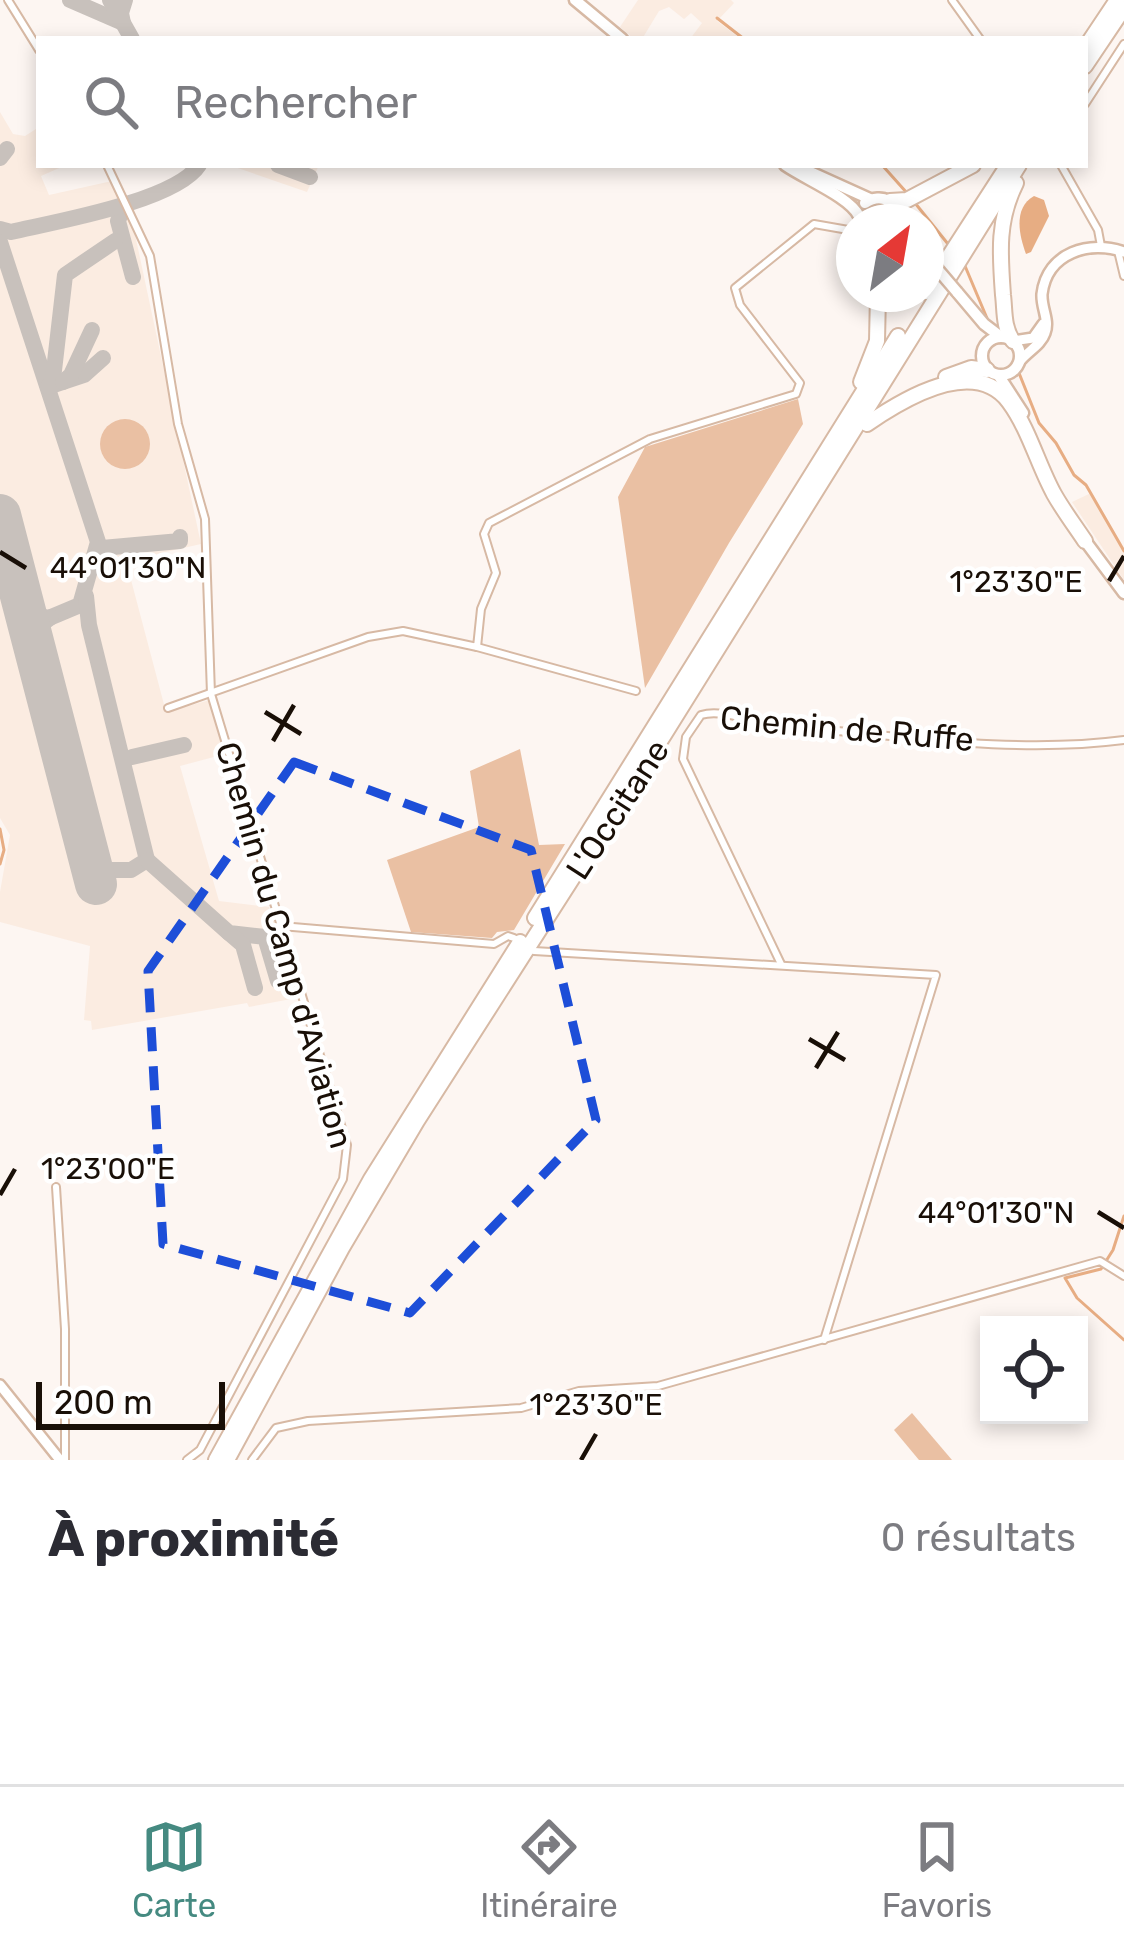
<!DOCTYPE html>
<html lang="fr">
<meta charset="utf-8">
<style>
:root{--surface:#fff;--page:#f7f7f7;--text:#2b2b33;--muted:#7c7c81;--line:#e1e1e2;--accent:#458a81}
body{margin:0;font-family:Rubik,sans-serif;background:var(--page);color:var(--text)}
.controls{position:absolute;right:36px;bottom:36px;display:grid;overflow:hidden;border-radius:0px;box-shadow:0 6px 18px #0003}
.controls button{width:108px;height:108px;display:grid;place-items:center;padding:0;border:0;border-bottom:3px solid var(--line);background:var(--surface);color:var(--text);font:60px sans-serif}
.compass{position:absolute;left:836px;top:204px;width:108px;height:108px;border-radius:50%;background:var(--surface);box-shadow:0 6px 18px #0003;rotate:31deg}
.scale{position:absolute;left:36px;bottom:30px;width:189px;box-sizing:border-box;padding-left:12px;border:6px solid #190f07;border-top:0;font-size:33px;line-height:42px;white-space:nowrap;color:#190f07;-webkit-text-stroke:9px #fff;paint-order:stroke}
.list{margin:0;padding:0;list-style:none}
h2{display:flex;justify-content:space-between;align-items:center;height:156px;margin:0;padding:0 48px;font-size:51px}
h2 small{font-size:39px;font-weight:400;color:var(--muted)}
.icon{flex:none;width:66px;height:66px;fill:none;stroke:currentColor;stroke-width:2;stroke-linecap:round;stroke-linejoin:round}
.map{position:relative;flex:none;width:1124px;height:1460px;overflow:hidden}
.search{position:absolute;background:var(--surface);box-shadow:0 6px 18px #0003;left:36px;right:36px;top:36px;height:132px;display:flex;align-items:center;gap:30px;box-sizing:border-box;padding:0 42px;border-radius:0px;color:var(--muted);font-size:45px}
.sheet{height:324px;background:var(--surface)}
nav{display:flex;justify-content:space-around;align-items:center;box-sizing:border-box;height:168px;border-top:3px solid var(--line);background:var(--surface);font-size:33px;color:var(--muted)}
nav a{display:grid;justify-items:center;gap:6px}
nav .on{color:var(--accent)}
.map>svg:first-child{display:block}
.built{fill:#fbece1}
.green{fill:#eac0a3}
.water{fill:#e7ad83}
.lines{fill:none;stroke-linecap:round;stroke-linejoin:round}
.stream{stroke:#e7ad83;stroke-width:3}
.taxiway{stroke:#c8c1bc;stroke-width:16}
.runway{stroke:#c8c1bc;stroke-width:42}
.minor-casing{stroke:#d7b9a4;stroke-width:10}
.secondary-casing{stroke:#d7b9a4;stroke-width:14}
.primary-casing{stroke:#d7b9a4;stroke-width:15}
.motorway-casing{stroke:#d7b9a4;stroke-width:18}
.minor{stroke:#fff;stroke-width:6}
.secondary{stroke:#fff;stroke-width:9}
.primary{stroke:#fff;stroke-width:10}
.motorway{stroke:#fff;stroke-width:14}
.primary-bridge-casing{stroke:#d7b9a4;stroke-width:15;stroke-linecap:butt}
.primary-bridge{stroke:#fff;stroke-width:10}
.marked{fill:none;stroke:#1d4ed8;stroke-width:9;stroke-dasharray:24 15;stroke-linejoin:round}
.ticks{fill:none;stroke:#190f07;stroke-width:4.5}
.labels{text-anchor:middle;stroke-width:9;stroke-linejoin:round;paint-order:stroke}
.street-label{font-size:33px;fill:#190f07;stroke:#fff}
.ticks-label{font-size:30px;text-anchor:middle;fill:#190f07;stroke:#fff;stroke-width:9;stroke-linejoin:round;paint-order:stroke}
</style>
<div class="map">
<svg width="1124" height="1460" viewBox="0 0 1124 1460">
<rect width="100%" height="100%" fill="#fdf6f2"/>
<g class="built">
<polygon points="638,0 731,0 734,3 717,21 741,39 690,39 702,23 691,13 684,19 669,7 659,11 642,39 634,39 620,27"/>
<polygon points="0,112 13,134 25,136 39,127 39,165 66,165 41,176 49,195 112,181 133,225 201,544 126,561 166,712 210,700 225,754 180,766 219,901 269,907 298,993 290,995 291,999 249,1007 247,1003 92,1030 91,1021 84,1020 90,946 0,922 0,892 10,835 0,818"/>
<polygon points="229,165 319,165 307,192"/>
<polygon points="1091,493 1124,551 1124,580 1072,502"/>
</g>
<g class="green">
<polygon points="798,399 803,424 729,543 645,688 618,497 645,447"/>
<circle cx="125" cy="444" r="25"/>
<polygon points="520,749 539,845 565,844 514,930 497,932 492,938 411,932 387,860 479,827 470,771"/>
<polygon points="912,1413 952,1460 919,1460 894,1430"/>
</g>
<path class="water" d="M1034,196l10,4 5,16 -18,36 -5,2c-7,-19 -13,-46 8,-58z"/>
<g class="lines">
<g class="stream">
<polyline points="717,18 744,39"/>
<polyline points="882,165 907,193"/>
<polyline points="915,203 948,244"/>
<polyline points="965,266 989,323"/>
<polyline points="1019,373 1039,423 1056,443 1074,475 1086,485 1124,551"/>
<polyline points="0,829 4,850 0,864"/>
<polyline points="1124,1216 1113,1250 1101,1269 1065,1278 1077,1298 1124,1340"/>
</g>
<g class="taxiway">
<polyline points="70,0 123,23 121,13 125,0"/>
<polyline points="110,0 132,39"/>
<polyline points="0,158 7,149"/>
<polyline points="278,165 310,177"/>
<polyline points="123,207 118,221 133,277"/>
<path d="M0,229l11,3c43,-10 165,-31 188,-67"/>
<polyline points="0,242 98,542 80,605 49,618 31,614 17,580"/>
<polyline points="103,358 84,375 48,387 53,379 65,275 115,241"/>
<polyline points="63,382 71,375 92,330"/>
<polyline points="97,556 102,548 180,541 180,537"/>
<polyline points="34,646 39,626 51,617"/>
<polyline points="132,757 184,745"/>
<polyline points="84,837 92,860 102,870 131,870 147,860 89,625 86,596"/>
<polyline points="147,860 229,933 265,937 278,981"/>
<polyline points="229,933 243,945 255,988"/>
</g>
<polyline class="runway" points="0,515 96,884"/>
<g class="minor-casing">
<g id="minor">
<polyline points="8,0 39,50"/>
<polyline points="952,0 980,39"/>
<polyline points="1085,104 1124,44"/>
<polyline points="107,165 150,256 178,424 205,519 211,694 347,1145 343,1179 200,1450 187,1460"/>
<polyline points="1061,165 1098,230 1101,246"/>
<polyline points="1118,251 1124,276"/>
<polyline points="477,647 636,691"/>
<polyline points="168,708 368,637 403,631 477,647 481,609 496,573 484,534 489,523 650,439 796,394 800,383 740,305 735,288 814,224 854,231"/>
<polyline points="281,926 494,944 508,936 514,938"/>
<polyline points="534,951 936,975 824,1340"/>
<path d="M781,964l-98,-205 3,-22 15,-22c22,-7 49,8 72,10 116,9 236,30 351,15"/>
<polyline points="56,1187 65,1329 65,1460"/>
<polyline points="252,1460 276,1428 308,1421 521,1408 579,1391 658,1386 1100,1261 1124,1276"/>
</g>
</g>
<g class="secondary-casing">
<g id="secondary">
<polyline points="1013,341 1033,338 1043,324"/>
<path d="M1020,361c8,-10 21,-16 25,-28 5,-13 -4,-25 -3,-39 5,-42 48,-54 82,-42"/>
<polyline points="0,1385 60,1460"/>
</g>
</g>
<g class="primary-casing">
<g id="primary">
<polyline points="575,0 622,39"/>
<path d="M785,165c20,14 65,32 74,51"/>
<polyline points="797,166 870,199"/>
<path d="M865,203c17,-11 34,-1 32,19"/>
<polyline points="957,292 984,324 1001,337"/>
<circle cx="1001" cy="356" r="19"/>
<polyline points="999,376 1023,413"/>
<polyline points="1083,538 1124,593"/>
</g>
</g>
<g class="motorway-casing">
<g id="motorway">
<polyline points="1085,48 1117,0"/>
<polyline points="1085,66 1124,8"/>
<polyline points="890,201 907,200 973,165"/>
<polyline points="926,292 1008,165"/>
<path d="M1013,341c-10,-14 -8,-30 -10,-46 -3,-41 -6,-74 13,-112"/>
<polyline points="946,377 971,368 987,370"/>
<polyline points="861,382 877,341 878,294"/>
<path d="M867,424c35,-24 107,-69 142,-22 20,27 29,63 45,92 9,16 21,32 31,47"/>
<polyline points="535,918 898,336"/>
<polyline points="216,1460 371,1179 520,942"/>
<polyline points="227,1460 342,1248 417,1121 664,735 1019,165"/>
</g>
</g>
<use href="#minor" class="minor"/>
<use href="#secondary" class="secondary"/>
<use href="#primary" class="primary"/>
<use href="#motorway" class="motorway"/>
<g class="primary-bridge-casing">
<polyline id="primary-bridge" points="928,258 957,292"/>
</g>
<use href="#primary-bridge" class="primary-bridge"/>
</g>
<path class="marked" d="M294,762l237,88 65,270 -186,193 -247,-69 -15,-273z"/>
<path class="ticks" d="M0,552l26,16M1109,581l15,-25M265,712l36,22M273,741l21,-36M809,1039l36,21M816,1068l22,-36M0,1195l15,-26M1098,1212l26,16M581,1460l15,-26"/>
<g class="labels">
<g class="street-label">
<text transform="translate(847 728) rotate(5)" y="12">Chemin de Ruffe</text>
<text transform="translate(617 809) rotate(-57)" y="12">L'Occitane</text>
<text transform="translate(285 945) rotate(74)" y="12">Chemin du Camp d'Aviation</text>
</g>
</g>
<g class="ticks-label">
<text x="128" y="578">44°01'30"N</text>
<text x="1016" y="592">1°23'30"E</text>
<text x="108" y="1179">1°23'00"E</text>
<text x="996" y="1223">44°01'30"N</text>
<text x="596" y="1415">1°23'30"E</text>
</g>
</svg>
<div class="controls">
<button><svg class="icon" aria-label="locate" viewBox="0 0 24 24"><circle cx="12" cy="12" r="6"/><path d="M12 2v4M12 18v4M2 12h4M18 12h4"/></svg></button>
</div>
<svg class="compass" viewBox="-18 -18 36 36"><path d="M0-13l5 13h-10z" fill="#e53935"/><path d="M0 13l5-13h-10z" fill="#7c7c81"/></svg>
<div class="scale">200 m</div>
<div class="search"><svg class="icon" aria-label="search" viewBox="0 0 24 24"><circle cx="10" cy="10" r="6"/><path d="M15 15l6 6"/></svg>Rechercher</div>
</div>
<section class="sheet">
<h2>À proximité<small>0 résultats</small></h2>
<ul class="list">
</ul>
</section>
<nav>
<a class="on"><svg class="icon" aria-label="map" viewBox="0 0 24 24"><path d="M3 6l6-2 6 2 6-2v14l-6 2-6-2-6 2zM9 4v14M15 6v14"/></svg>Carte</a>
<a><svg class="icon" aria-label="directions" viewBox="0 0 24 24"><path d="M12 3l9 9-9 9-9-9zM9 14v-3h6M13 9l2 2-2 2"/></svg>Itinéraire</a>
<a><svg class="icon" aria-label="saved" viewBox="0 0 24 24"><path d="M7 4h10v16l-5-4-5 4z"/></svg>Favoris</a>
</nav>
